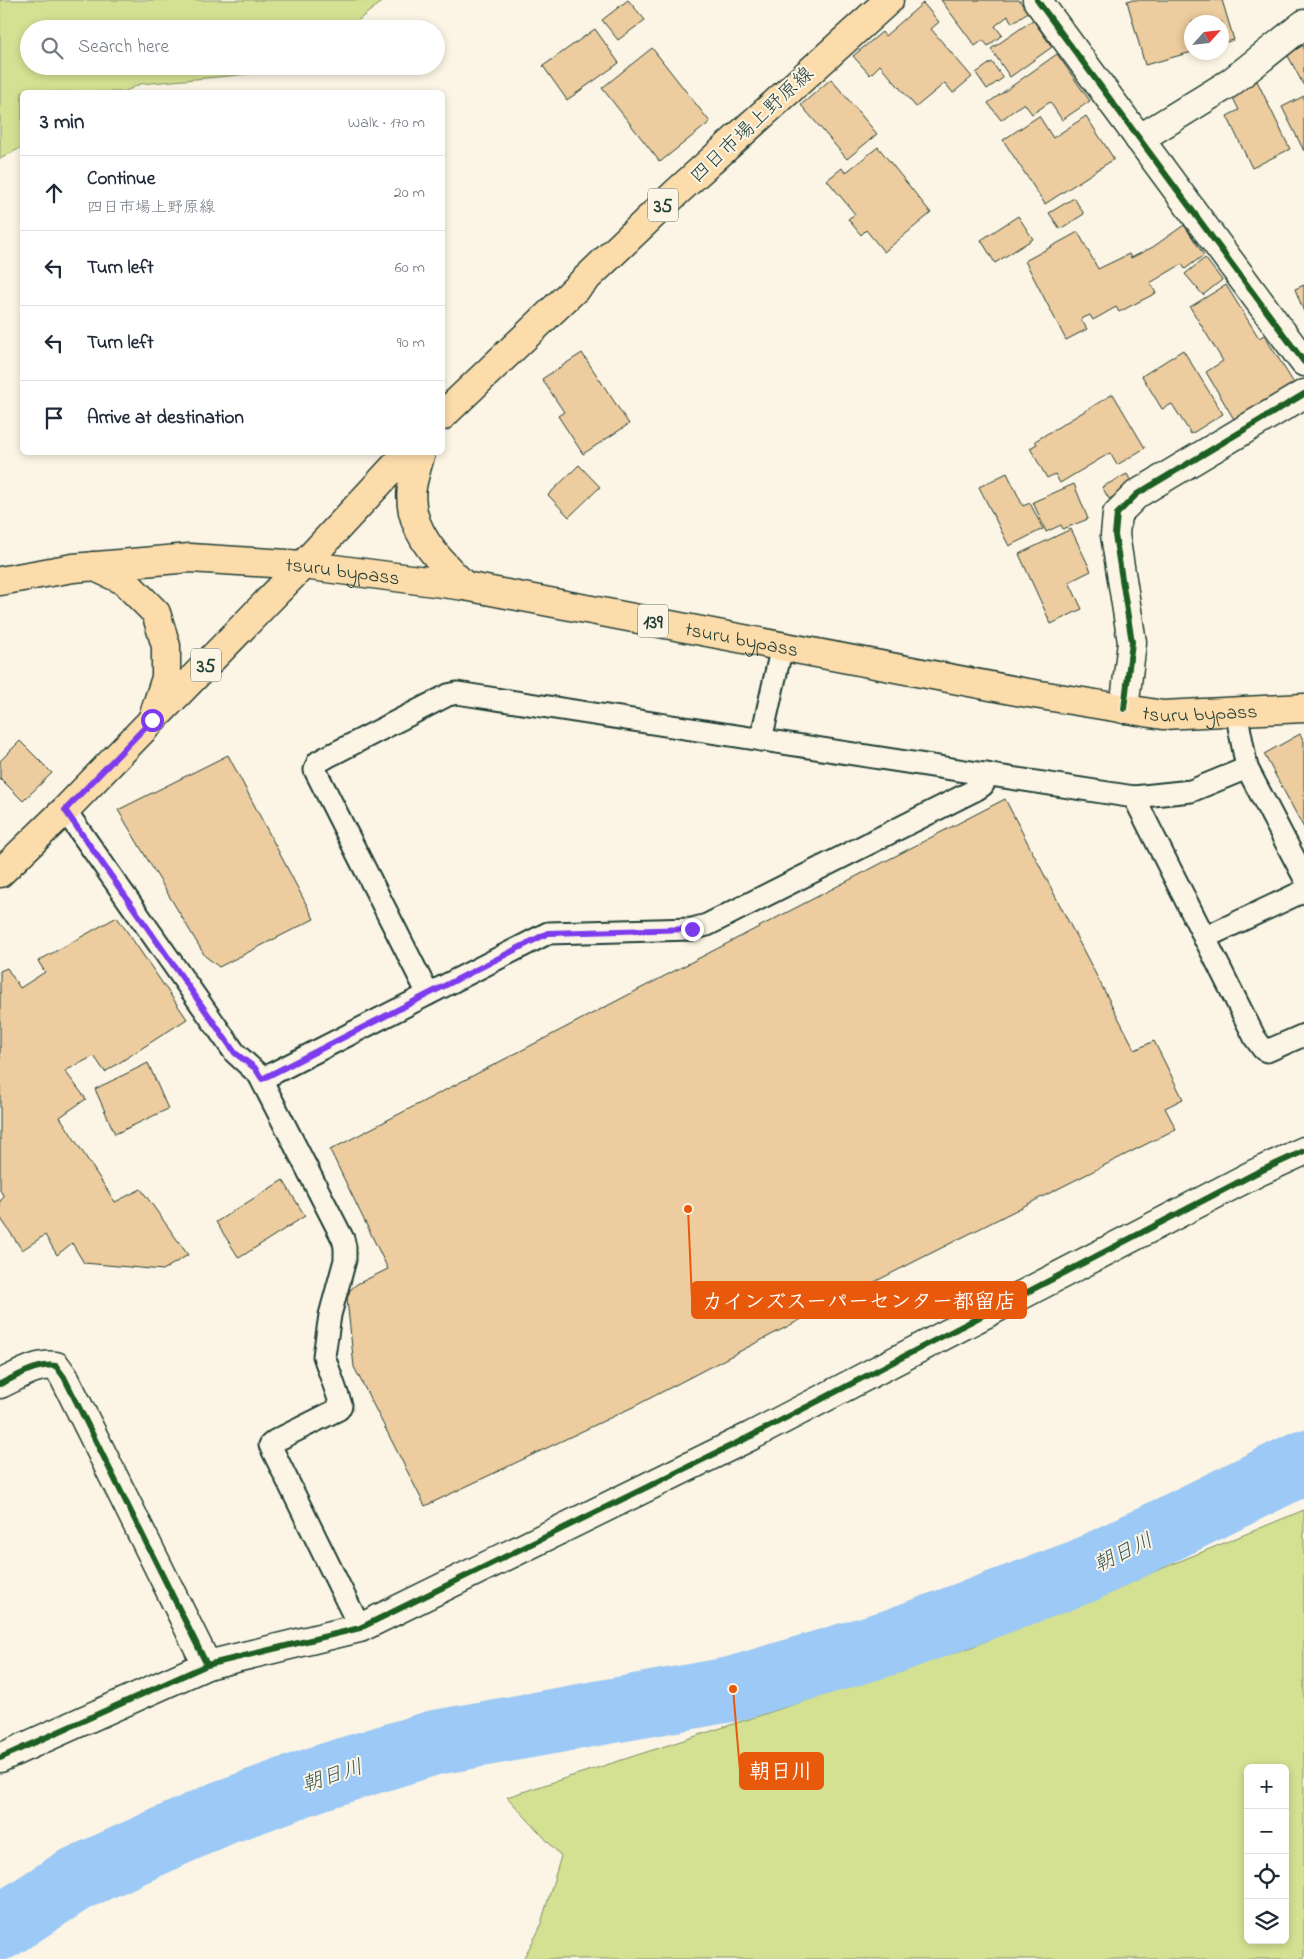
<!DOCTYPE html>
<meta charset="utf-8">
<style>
:root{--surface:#fff;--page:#f2f2f3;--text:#1f2937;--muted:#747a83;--line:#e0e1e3}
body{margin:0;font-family:"Indie Flower","Klee One",sans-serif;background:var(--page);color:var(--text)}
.controls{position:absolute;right:15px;bottom:15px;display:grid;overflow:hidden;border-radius:8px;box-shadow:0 2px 8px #0003}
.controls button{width:45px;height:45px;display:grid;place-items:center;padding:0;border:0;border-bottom:1px solid var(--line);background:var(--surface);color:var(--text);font:25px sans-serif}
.compass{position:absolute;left:1184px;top:15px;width:45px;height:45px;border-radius:50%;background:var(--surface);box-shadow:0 2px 8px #0003;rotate:63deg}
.stop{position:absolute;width:15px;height:15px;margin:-11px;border:4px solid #7c3aed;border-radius:50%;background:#fff}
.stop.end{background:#7c3aed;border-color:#fff;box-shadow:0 1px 5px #0008}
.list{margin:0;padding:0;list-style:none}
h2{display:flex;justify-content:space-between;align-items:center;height:65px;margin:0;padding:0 20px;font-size:21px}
h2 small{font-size:16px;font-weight:400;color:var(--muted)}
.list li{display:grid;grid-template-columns:32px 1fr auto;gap:15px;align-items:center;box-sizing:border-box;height:75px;padding:0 20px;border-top:1px solid var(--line)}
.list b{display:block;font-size:19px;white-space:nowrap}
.list p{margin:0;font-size:16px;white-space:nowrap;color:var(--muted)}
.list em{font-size:16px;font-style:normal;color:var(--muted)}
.icon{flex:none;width:28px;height:28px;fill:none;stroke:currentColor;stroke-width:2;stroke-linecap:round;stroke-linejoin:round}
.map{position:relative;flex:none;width:1304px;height:1959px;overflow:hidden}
.search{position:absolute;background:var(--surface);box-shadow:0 2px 8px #0003;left:20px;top:20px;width:425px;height:55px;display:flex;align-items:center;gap:12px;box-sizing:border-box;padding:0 18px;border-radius:28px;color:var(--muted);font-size:19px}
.panel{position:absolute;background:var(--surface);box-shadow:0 2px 8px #0003;left:20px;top:90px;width:425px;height:365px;border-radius:8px}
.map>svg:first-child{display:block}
.green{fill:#d4e092;stroke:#7a8e63;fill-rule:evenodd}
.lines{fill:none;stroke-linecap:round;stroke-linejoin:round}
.river{stroke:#9cc9f6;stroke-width:65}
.building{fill:#edcc9f;stroke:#1f3d34}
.lane-casing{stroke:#1f3d34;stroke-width:25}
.street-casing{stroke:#1f3d34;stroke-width:31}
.primary-casing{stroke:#1f3d34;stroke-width:31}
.highway-casing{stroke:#1f3d34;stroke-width:31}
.lane{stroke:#fcf5e5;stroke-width:21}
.street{stroke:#fcf5e5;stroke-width:28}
.primary{stroke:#fddcac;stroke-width:28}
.highway{stroke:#fddcac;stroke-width:28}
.cycleway-casing{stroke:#fcf5e5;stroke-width:9}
.cycleway{stroke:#1b5e20;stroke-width:6}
.route{stroke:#7c3aed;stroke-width:6}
.labels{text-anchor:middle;stroke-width:4;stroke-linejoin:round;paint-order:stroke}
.shield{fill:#fcf5e5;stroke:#617469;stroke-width:1}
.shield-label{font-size:19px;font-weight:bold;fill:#1f3d34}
.street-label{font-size:20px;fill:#1f3d34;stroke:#fcf5e5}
.water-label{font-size:21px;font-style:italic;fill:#38595b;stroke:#fcf5e5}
.leader{fill:none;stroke:#e8590c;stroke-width:2}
.callout-dot{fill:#e8590c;stroke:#fcf5e5;stroke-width:2}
.callout{fill:#e8590c;stroke:#e8590c;stroke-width:2}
.callout-label{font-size:21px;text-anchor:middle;font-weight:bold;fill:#fff}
</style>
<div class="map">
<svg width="1304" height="1959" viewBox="0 0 1304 1959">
<rect width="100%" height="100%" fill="#fcf5e5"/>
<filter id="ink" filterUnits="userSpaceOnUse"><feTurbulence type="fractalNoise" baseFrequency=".02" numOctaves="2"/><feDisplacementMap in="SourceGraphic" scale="10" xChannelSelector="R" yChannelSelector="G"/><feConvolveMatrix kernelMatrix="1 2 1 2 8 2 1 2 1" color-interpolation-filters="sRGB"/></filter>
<g filter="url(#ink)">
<g class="green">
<polygon points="0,0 384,0 347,29 29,29 29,66 299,66 294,70 140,84 124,92 22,92 22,147 0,159"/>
<path d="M1304,1510v449h-781l16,-29 22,-74 -54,-59 462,-149zM1248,1768h37v172h-37z"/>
</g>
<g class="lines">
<polyline class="river" points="0,1928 74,1880 222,1813 322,1777 433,1743 733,1689 891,1642 1083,1571 1304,1462"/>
</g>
<g class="building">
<polygon points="628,0 645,20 618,40 602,20"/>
<polygon points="941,0 1019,0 1028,12 1012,23 1008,16 995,26 1002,35 988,46 983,40 975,46"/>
<polygon points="1131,0 1222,0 1234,40 1222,43 1222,22 1192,22 1192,52 1145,65 1127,1"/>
<polygon points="923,3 939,22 931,29 972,77 953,93 945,83 916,107 880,65 870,75 853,56 882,32 885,36"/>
<polygon points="1033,20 1052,47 1010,77 991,49"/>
<polygon points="595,29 619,63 567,100 543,66"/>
<polygon points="1304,45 1304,86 1287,54"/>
<polygon points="652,48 710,122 660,162 602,88"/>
<polygon points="1057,54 1090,101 1062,120 1050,102 1032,114 1024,103 1001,120 988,103"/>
<polygon points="992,62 1003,78 987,89 976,73"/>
<polygon points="831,79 877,134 847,159 801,105"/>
<polygon points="1257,81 1290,149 1252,168 1227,116 1239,110 1231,94"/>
<polygon points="1304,96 1304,151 1282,107"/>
<polygon points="1039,116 1053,138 1086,116 1114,159 1045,204 1003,140"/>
<polygon points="878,147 931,213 884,252 866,230 861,235 848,219 855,214 827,180 842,168 845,173"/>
<polygon points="1074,198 1084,214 1060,229 1049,213"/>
<polygon points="1018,216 1033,239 995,263 981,240"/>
<polygon points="1184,225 1204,255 1185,269 1182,264 1150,283 1156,293 1119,312 1116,307 1093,320 1090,315 1081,319 1087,329 1066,340 1025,261 1078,232 1098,269 1129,254 1131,258 1153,247"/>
<polygon points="1205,258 1222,280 1203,295 1185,274"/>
<polygon points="1226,285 1259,338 1264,335 1295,385 1235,421 1206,372 1223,361 1190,307"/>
<polygon points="1304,285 1304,312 1295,289"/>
<polygon points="1183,350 1223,414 1191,434 1172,404 1162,409 1142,376"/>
<polygon points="582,353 629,424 583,454 558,416 564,412 542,379"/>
<polygon points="1113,394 1145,448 1117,465 1110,453 1060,483 1055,474 1047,478 1030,448 1037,444 1035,441"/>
<polygon points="579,465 600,487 569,517 548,495"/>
<polygon points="1007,473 1023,506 1030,503 1043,529 1009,546 979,487"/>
<polygon points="1127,474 1134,487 1109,499 1102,487"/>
<polygon points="1074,484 1088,519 1063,529 1061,525 1046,532 1033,502"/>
<polygon points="1071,529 1091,571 1069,582 1082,609 1051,624 1019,554"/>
<polygon points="1300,734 1304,741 1304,828 1264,754"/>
<polygon points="20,741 52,773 23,801 0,778 0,761"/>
<polygon points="228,755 314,919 219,967 205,956 118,810"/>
<polygon points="1005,799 1135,1050 1154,1041 1183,1099 1165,1108 1176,1129 823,1308 635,1406 425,1506 354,1367 347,1299 350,1290 357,1284 388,1269 330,1150"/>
<polygon points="117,917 187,1019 105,1072 94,1056 65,1071 86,1099 60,1117 115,1202 141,1189 188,1255 163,1270 84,1263 72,1243 57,1255 45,1235 22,1250 0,1217 0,1201 4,1197 0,1190 0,971 7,968 20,988 45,972 38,961"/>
<polygon points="148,1063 168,1109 115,1134 95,1089"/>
<polygon points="283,1180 305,1216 239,1258 216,1222"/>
</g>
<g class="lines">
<g class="lane-casing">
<g id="lane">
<polyline points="1236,711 1247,768 1304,877"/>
<polyline points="761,740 782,646"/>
<polyline points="1134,797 1255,1038 1263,1049 1267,1051 1304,1035"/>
<polyline points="65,810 235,1053 259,1075 343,1239 345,1247 345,1260 330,1315 324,1356 341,1405 339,1409 275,1441 270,1445 360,1628"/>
<polyline points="1204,938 1304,891"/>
<polyline points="428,994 315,770 318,762 327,757 448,695 457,693 1134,797 1191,791 1247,768"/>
<polyline points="262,1079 548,933 692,929 707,925 977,789 983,785 987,774"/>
</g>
</g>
<g class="street-casing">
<g id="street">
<polyline points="1037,0 1304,362"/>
<polyline points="1139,139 1230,83 1304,24"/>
<polyline points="1124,709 1132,642 1115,535 1117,514 1137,494 1304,394"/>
<path d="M0,1384c18,-8 36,-21 56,-18l8,11 143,288"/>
<polyline points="0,1758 207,1665 360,1628 751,1436 1256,1173 1304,1151"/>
</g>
</g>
<g class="primary-casing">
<g id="primary">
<polyline points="442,416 678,191 889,0"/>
<polyline points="0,873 65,810 303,565 408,452"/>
</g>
</g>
<g class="highway-casing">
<g id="highway">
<path d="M421,452c-3,12 -7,23 -9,35 -6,41 26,73 53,99"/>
<polyline points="93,566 123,580 156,613 166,646 166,678 152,720"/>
<path id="s1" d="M0,581l73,-13 117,-10 113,7 162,21 557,106 141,23 141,-7"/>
</g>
</g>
<use href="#lane" class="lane"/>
<use href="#street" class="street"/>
<use href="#primary" class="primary"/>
<use href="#highway" class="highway"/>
<g class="cycleway-casing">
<g id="cycleway">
<polyline points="1037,0 1304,362"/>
<polyline points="1124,709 1132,642 1115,535 1117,514 1137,494 1304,394"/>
<path d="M0,1384c18,-8 36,-21 56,-18l8,11 143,288"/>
<polyline points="0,1758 207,1665 360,1628 751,1436 1256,1173 1304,1151"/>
</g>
</g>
<use href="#cycleway" class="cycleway"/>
</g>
</g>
<g class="lines" filter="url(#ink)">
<polyline class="route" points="152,720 65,810 235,1053 255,1068 262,1079 548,933 692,929"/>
</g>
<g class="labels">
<g class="shield">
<rect x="648" y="188.5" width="30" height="33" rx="4"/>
<rect x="638" y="604.5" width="30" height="33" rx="4"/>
<rect x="191" y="648.5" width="30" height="33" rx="4"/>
</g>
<g class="shield-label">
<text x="663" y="212">35</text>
<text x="653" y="628">139</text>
<text x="206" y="672">35</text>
</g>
<g class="street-label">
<text transform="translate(751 124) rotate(-43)" y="7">四日市場上野原線</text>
<text dy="7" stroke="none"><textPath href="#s1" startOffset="345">tsuru bypass</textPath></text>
<text dy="7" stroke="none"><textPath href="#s1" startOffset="750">tsuru bypass</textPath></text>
<text dy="7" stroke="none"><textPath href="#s1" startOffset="1215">tsuru bypass</textPath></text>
</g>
<g class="water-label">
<text transform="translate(1123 1552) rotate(-26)" y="7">朝日川</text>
<text transform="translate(332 1775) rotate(-18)" y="7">朝日川</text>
</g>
</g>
<path class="leader" d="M688 1209L692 1300M733 1689L740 1771"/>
<g class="callout-dot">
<circle cx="688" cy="1209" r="5"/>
<circle cx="733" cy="1689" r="5"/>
</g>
<g class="callout">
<rect x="692" y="1282" width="334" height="36" rx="5"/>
<rect x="740" y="1753" width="83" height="36" rx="5"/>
</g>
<g class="callout-label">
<text x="859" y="1308">カインズスーパーセンター都留店</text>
<text x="781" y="1778">朝日川</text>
</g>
</svg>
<div class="controls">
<button>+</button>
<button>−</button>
<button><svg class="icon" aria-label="locate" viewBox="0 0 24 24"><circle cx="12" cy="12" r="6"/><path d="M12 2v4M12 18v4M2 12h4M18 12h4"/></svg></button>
<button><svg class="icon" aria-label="layers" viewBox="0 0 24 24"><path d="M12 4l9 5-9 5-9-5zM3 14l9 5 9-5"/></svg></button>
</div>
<svg class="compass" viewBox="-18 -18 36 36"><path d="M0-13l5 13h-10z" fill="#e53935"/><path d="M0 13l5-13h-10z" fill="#747a83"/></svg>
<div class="stop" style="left:152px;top:720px"></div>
<div class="stop end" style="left:692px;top:929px"></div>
<div class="search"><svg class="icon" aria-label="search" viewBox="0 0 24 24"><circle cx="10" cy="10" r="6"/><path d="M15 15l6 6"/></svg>Search here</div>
<section class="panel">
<h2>3 min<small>Walk · 170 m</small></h2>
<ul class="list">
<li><svg class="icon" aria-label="ahead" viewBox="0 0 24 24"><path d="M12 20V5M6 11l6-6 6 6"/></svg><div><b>Continue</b><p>四日市場上野原線</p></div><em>20 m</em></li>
<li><svg class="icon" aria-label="left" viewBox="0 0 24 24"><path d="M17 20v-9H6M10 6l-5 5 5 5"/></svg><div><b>Turn left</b></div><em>60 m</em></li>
<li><svg class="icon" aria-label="left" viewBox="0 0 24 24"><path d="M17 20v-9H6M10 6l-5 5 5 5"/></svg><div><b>Turn left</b></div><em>90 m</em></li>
<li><svg class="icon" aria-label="arrive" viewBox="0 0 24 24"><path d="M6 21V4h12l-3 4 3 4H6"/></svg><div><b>Arrive at destination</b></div></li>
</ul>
</section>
</div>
